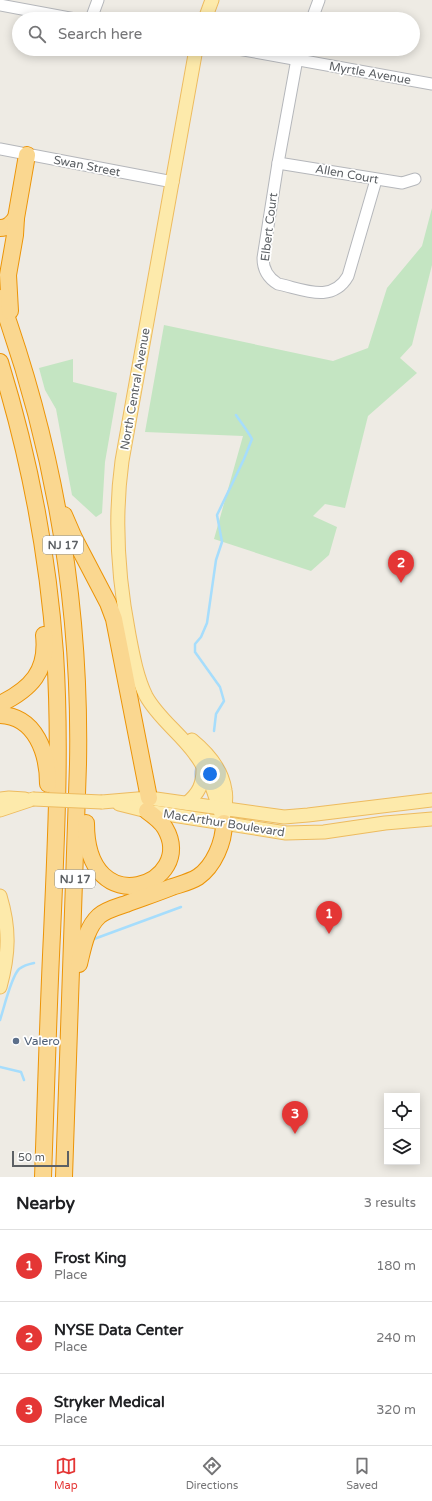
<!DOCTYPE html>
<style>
:root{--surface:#fff;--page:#f2f2f2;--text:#202124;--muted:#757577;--line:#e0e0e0;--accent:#e43635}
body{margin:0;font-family:"Varela Round",sans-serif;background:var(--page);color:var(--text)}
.controls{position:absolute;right:12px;bottom:12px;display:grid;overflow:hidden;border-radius:0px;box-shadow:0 2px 10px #0003}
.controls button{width:36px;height:36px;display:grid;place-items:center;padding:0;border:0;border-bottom:1px solid var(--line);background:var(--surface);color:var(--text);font:20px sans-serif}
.scale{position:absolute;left:12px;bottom:10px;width:57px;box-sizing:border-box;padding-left:4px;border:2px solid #5c6064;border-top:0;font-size:11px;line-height:14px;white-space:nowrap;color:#5c6064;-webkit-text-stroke:3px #fff;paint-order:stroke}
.you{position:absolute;left:210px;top:774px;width:14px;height:14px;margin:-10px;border:3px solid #fff;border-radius:50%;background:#1a73e8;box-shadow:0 0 0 6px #1a73e833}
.badge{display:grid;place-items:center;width:26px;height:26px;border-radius:50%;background:var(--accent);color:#fff;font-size:13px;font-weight:700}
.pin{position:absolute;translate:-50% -33px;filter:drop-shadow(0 1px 2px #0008)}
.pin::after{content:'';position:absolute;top:21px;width:14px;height:12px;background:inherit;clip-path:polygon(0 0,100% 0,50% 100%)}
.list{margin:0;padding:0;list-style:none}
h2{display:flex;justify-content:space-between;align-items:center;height:52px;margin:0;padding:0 16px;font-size:17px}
h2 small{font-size:13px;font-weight:400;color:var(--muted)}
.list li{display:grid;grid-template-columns:26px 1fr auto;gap:12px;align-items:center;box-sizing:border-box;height:72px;padding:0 16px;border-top:1px solid var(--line)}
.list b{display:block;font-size:15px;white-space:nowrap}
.list p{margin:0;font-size:13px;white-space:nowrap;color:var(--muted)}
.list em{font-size:13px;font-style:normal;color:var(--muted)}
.icon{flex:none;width:22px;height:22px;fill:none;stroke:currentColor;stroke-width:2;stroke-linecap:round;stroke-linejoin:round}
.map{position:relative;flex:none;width:432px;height:1177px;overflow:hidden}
.search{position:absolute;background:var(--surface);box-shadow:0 2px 10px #0003;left:12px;right:12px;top:12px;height:44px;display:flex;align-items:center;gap:10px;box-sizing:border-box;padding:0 14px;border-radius:22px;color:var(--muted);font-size:15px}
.sheet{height:268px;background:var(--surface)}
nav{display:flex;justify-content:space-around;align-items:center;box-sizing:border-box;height:56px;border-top:1px solid var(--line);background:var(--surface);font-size:11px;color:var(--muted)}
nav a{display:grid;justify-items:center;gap:2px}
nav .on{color:var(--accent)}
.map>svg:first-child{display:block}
.green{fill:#c4e5c2}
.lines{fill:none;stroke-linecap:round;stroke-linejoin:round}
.stream{stroke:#a6ddfc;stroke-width:2.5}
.minor-casing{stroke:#b5b7bb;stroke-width:13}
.major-casing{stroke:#edbb5f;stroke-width:15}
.highway-casing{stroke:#ec9407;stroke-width:18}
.minor{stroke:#fff;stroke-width:11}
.major{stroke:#fdeaab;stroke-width:13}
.highway{stroke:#fad790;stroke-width:16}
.major-bridge-casing{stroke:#edbb5f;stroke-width:15;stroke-linecap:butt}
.major-bridge{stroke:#fdeaab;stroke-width:13}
.service-dot{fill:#5c6f8a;stroke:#fff;stroke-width:1.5}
.labels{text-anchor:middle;stroke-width:3.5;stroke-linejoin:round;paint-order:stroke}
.shield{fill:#fff;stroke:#8d9092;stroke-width:1}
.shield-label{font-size:11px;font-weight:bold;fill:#5c6064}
.street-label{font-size:12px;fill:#5c6064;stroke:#fff}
.service-label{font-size:12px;fill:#4e5e75;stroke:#fff;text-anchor:start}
</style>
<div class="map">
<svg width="432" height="1177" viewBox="0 0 432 1177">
<rect width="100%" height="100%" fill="#eeebe4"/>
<g class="green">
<polygon points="432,208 432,265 412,345 400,358 417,373 368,416 345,508 325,504 313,516 337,527 329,555 311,571 214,539 243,436 145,432 164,325 333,361 368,348 387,288 422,246"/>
<polygon points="73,359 73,382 117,393 105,462 102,513 96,517 72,495 56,409 45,390 39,368"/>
</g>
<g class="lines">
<g class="stream">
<path d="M214,731l2,-17 8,-13 -4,-14 -25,-35v-8l6,-7 6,-14 9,-63 6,-18 -5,-27 27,-56 8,-20c-5,-9 -10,-15 -16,-24"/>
<polyline points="94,939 181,907"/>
<path d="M0,1020c4,-12 11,-43 19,-51 4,-3 10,-5 15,-6"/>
<polyline points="0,1067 21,1072 24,1080"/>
</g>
<g class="minor-casing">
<g id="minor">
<polyline points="0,5 75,19"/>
<polyline points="91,19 98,0"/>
<polyline points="312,19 319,0"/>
<polyline points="238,49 432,84"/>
<path d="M301,49l-4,10 -19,104 -15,95c0,12 5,20 15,26 25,5 54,20 70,-8l28,-96"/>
<polyline points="0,149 173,182"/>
<polyline points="278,163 402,183 415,179"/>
</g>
</g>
<g class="major-casing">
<g id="major">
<polyline points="205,19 212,0"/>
<path d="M196,49l-74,412c-8,58 -4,117 7,174 4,21 8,43 17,61 12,22 34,37 49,58 15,19 21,46 29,69"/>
<path d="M192,740c16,13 30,30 33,50 2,8 0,17 -1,25"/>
<polyline points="0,799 9,798 25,799"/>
<polyline points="102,802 149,798 284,817 308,815 432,800"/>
<path d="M187,803c12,-10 16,-19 16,-34"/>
<polyline points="119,804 147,811 286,833 324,832 385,823 432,819"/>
<polyline points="0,810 33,799"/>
<path d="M0,896c10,33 9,58 0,91"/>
</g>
</g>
<g class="highway-casing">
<g id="highway">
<path d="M0,228c8,0 11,-4 16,-10"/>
<path d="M0,298c54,149 81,307 78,466l-14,413"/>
<polyline points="10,311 8,275 15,235 16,218 27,155"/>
<path d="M0,362c29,94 48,193 55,291 6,94 1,187 -3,281 -4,81 -6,162 -9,243"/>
<polyline points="64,515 74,538 108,603 114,619 149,798"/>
<path d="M0,704c31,-15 48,-33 44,-69"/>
<path d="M0,715c36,1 48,39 48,69"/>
<path d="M86,823c0,103 112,61 79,5 -4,-7 -11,-12 -18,-17"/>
<path d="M79,964c4,-16 7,-36 20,-48 7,-6 18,-9 27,-12 16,-6 31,-11 46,-17 9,-3 18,-5 26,-10 16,-11 26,-35 26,-54"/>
</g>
</g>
<use href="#minor" class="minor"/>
<use href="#major" class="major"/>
<use href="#highway" class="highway"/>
<g class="major-bridge-casing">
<polyline id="major-bridge" points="33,799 102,802"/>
</g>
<use href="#major-bridge" class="major-bridge"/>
</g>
<circle class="service-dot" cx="16" cy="1041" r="4"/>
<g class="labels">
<g class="shield">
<rect x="43" y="536" width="40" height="18" rx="3"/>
<rect x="55" y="870" width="40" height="18" rx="3"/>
</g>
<g class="shield-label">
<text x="63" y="549">NJ 17</text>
<text x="75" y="883">NJ 17</text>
</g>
<g class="street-label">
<text transform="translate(370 73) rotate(10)" y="4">Myrtle Avenue</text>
<text transform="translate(87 166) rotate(11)" y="4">Swan Street</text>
<text transform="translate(347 174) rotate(10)" y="4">Allen Court</text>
<text transform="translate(269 227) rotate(-83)" y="4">Elbert Court</text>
<text transform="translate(135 389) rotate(-80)" y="4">North Central Avenue</text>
<text transform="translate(224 823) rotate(9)" y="4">MacArthur Boulevard</text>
</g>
<g class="service-label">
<text x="24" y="1045">Valero</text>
</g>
</g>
</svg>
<div class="controls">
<button><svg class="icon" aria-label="locate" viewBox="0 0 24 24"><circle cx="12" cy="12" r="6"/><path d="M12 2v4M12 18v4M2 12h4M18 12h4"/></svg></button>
<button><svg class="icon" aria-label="layers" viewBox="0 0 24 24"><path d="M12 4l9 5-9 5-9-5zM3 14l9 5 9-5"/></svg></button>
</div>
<div class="scale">50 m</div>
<div class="you"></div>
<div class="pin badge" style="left:329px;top:934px">1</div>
<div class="pin badge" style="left:401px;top:583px">2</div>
<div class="pin badge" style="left:295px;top:1134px">3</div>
<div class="search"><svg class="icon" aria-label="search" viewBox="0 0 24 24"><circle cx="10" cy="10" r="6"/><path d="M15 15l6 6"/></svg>Search here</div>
</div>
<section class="sheet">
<h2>Nearby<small>3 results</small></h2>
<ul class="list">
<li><span class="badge">1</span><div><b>Frost King</b><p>Place</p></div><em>180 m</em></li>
<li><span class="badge">2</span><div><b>NYSE Data Center</b><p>Place</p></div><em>240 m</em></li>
<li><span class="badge">3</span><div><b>Stryker Medical</b><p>Place</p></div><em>320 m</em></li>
</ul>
</section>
<nav>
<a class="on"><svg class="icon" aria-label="map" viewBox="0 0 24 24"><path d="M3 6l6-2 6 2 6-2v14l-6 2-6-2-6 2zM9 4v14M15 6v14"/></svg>Map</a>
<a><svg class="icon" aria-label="directions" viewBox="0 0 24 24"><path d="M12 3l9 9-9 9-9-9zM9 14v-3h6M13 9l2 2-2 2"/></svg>Directions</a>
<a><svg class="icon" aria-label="saved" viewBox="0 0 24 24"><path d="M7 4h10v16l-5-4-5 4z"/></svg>Saved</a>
</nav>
